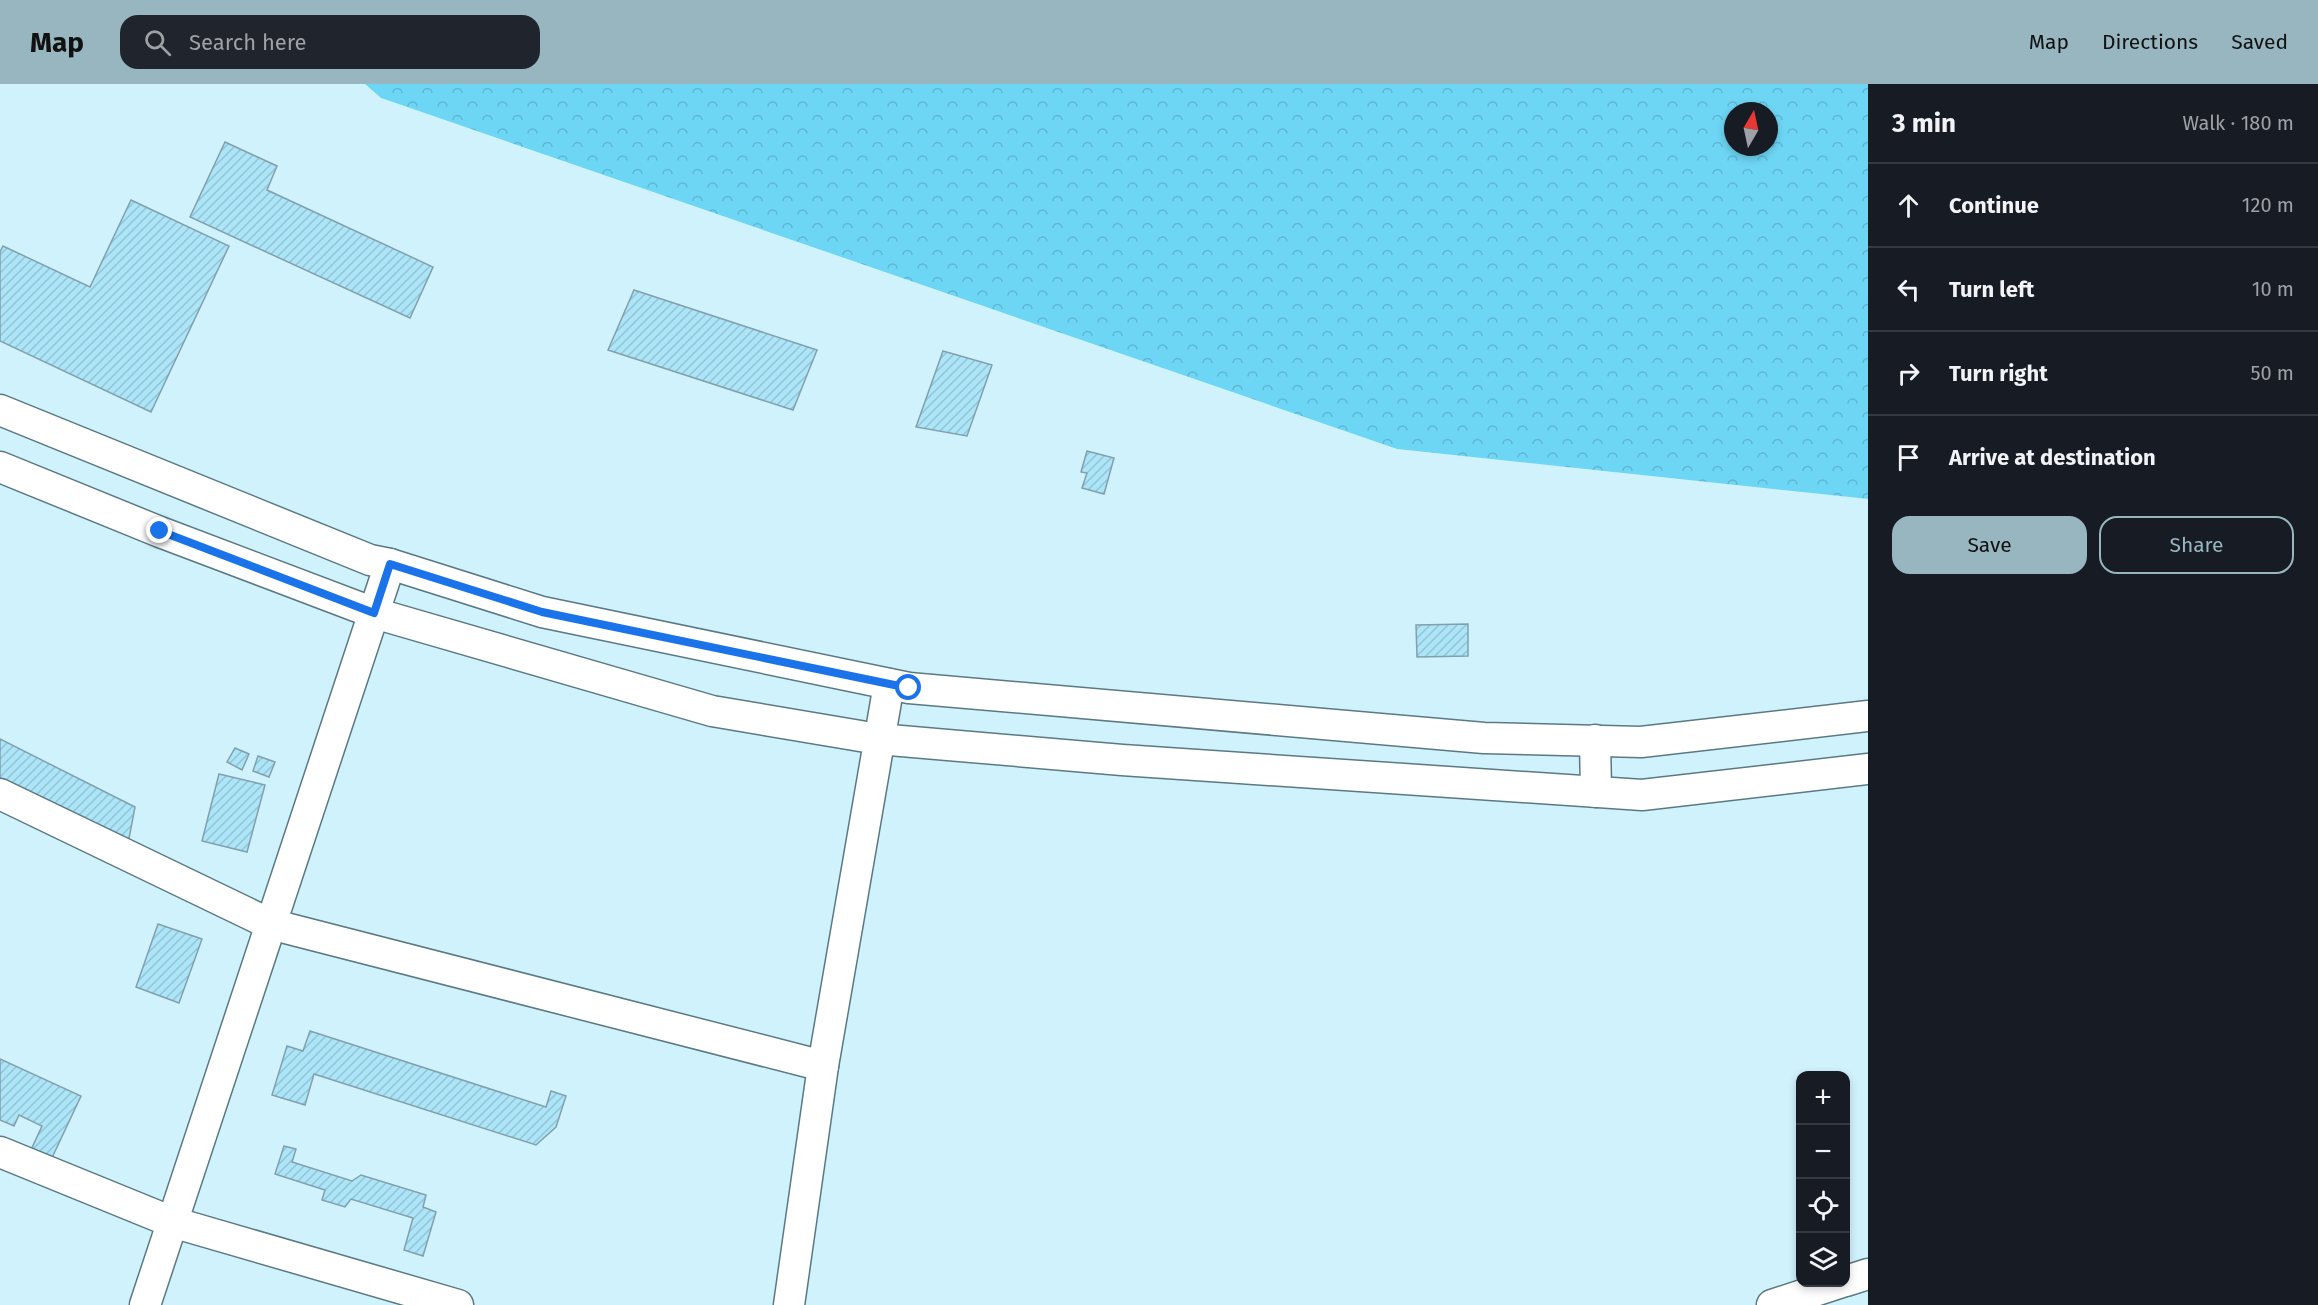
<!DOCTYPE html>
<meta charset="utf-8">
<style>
:root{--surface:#171b24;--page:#20242c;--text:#f1f3f6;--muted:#9ea1a6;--line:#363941;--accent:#97b6c0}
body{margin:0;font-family:"Fira Sans",sans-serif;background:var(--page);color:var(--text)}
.controls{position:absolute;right:18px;bottom:18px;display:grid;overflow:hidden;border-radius:12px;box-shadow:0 3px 9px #0003}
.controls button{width:54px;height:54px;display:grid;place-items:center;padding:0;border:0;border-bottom:2px solid var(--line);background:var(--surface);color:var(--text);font:30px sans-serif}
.compass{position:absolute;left:1724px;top:18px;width:54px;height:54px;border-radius:50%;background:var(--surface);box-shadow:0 3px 9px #0003;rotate:9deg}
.stop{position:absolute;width:18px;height:18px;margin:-14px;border:4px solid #1a73e8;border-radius:50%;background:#fff}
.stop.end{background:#1a73e8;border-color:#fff;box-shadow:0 2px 6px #0008}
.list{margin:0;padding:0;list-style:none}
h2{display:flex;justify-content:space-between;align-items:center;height:78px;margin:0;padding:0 24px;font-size:26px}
h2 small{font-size:20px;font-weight:400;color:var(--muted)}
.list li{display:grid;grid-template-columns:39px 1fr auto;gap:18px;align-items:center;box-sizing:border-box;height:84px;padding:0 24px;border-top:2px solid var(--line)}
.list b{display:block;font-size:22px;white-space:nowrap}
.list em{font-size:20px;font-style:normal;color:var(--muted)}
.actions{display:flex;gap:12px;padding:18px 24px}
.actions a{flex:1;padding:14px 0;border:2px solid var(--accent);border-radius:18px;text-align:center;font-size:21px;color:var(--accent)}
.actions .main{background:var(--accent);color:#111}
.icon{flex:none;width:33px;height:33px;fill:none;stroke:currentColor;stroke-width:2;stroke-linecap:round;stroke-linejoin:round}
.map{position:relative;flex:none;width:1868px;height:1221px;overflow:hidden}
header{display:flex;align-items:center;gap:36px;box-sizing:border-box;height:84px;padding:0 30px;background:var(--accent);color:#111}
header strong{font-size:28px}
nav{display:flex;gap:33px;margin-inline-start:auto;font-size:21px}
.search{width:420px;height:54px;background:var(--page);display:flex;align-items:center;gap:15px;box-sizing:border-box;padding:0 21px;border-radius:18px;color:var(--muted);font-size:22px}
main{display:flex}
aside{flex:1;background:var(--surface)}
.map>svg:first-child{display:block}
.built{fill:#d0f2fd;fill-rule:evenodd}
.forest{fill:url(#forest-crowns);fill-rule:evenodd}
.building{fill:url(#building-hatch);stroke:#81a0ab;stroke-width:1.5}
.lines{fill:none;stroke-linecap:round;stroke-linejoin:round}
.minor-casing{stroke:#5a7982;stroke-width:33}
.minor{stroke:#fff;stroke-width:30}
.route{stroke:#1a73e8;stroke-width:8}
</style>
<header>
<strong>Map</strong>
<div class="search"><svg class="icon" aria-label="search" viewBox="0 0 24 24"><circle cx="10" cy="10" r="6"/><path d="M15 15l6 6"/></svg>Search here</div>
<nav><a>Map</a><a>Directions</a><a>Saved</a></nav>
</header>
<main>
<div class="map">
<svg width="1868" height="1221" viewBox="0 0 1868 1221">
<defs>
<pattern id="forest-crowns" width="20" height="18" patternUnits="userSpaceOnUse" patternTransform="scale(1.5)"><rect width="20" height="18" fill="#6ed6f5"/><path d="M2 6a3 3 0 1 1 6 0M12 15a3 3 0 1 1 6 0" fill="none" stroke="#5eb7d2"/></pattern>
<pattern id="building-hatch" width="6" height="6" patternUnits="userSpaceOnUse" patternTransform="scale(1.5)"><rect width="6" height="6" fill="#ace5f8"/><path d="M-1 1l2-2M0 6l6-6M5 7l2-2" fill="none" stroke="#93c4d4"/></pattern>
</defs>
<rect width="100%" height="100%" fill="#ecfafe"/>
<path class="built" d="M0,0h365l16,14 1016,351 471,50v806h-1868zM1800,992h46v206h-46z"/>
<path class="forest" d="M365,0h1503v415l-471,-50 -1016,-351zM1733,27h36v36h-36z"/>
<g class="building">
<polygon points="225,58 277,82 267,106 433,183 410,234 190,133"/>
<polygon points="131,116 229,162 151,328 0,257 0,168 3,162 90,203"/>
<polygon points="634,206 817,266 793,326 608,266"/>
<polygon points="943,267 992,281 967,352 916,343"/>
<polygon points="1087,367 1114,374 1104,410 1082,404 1087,389 1081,388"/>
<polygon points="1468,540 1468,572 1417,573 1416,541"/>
<polygon points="0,655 135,723 128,760 0,696"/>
<polygon points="235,664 249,670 242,686 227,678"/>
<polygon points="258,672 275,678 269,693 253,687"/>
<polygon points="219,690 265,701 247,768 202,757"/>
<polygon points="158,840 202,855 179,919 136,903"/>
<polygon points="310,947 546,1023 551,1007 566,1012 556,1043 536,1061 314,990 305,1021 272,1011 287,962 303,967"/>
<polygon points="0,975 81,1012 50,1078 30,1068 42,1042 19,1031 14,1042 0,1036"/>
<polygon points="284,1062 296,1065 292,1078 352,1097 361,1091 426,1111 423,1123 436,1128 423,1172 404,1166 413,1134 351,1115 345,1123 322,1116 325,1106 275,1090"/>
</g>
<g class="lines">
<g class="minor-casing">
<g id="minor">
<polyline points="0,326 370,476 390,480 542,528 909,604 1484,654 1641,658 1868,632"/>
<polyline points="0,383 160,448 374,529 712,627 878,655 1122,676 1642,711 1868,685"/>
<polyline points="1595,656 1596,708"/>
<polyline points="0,710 270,840 823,982"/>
<polyline points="0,1068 172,1138 458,1221"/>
<polyline points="1846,1197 1868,1190"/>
<polyline points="145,1221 390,480"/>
<polyline points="789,1221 823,982 889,600"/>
<polyline points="1772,1221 1842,1198"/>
</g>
</g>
<use href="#minor" class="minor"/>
</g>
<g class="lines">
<polyline class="route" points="160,447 374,529 390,480 542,528 909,604"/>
</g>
</svg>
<div class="controls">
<button>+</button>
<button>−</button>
<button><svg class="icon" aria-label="locate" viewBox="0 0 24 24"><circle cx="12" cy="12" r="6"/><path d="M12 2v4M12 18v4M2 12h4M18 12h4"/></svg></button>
<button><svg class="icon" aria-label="layers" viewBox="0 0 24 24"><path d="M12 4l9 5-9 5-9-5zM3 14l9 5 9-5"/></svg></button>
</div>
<svg class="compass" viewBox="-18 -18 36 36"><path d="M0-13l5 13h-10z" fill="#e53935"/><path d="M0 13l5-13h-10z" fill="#9ea1a6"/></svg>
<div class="stop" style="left:909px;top:604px"></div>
<div class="stop end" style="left:160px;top:447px"></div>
</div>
<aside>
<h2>3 min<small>Walk · 180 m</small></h2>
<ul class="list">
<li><svg class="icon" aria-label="ahead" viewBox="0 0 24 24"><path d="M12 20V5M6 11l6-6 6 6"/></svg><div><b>Continue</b></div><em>120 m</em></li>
<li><svg class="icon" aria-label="left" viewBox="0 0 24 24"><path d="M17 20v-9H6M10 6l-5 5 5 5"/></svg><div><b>Turn left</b></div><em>10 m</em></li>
<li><svg class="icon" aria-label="right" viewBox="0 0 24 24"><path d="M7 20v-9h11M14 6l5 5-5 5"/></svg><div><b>Turn right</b></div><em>50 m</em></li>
<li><svg class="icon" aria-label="arrive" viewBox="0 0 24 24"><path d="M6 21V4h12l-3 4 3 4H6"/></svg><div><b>Arrive at destination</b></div></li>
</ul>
<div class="actions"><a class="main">Save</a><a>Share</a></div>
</aside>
</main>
